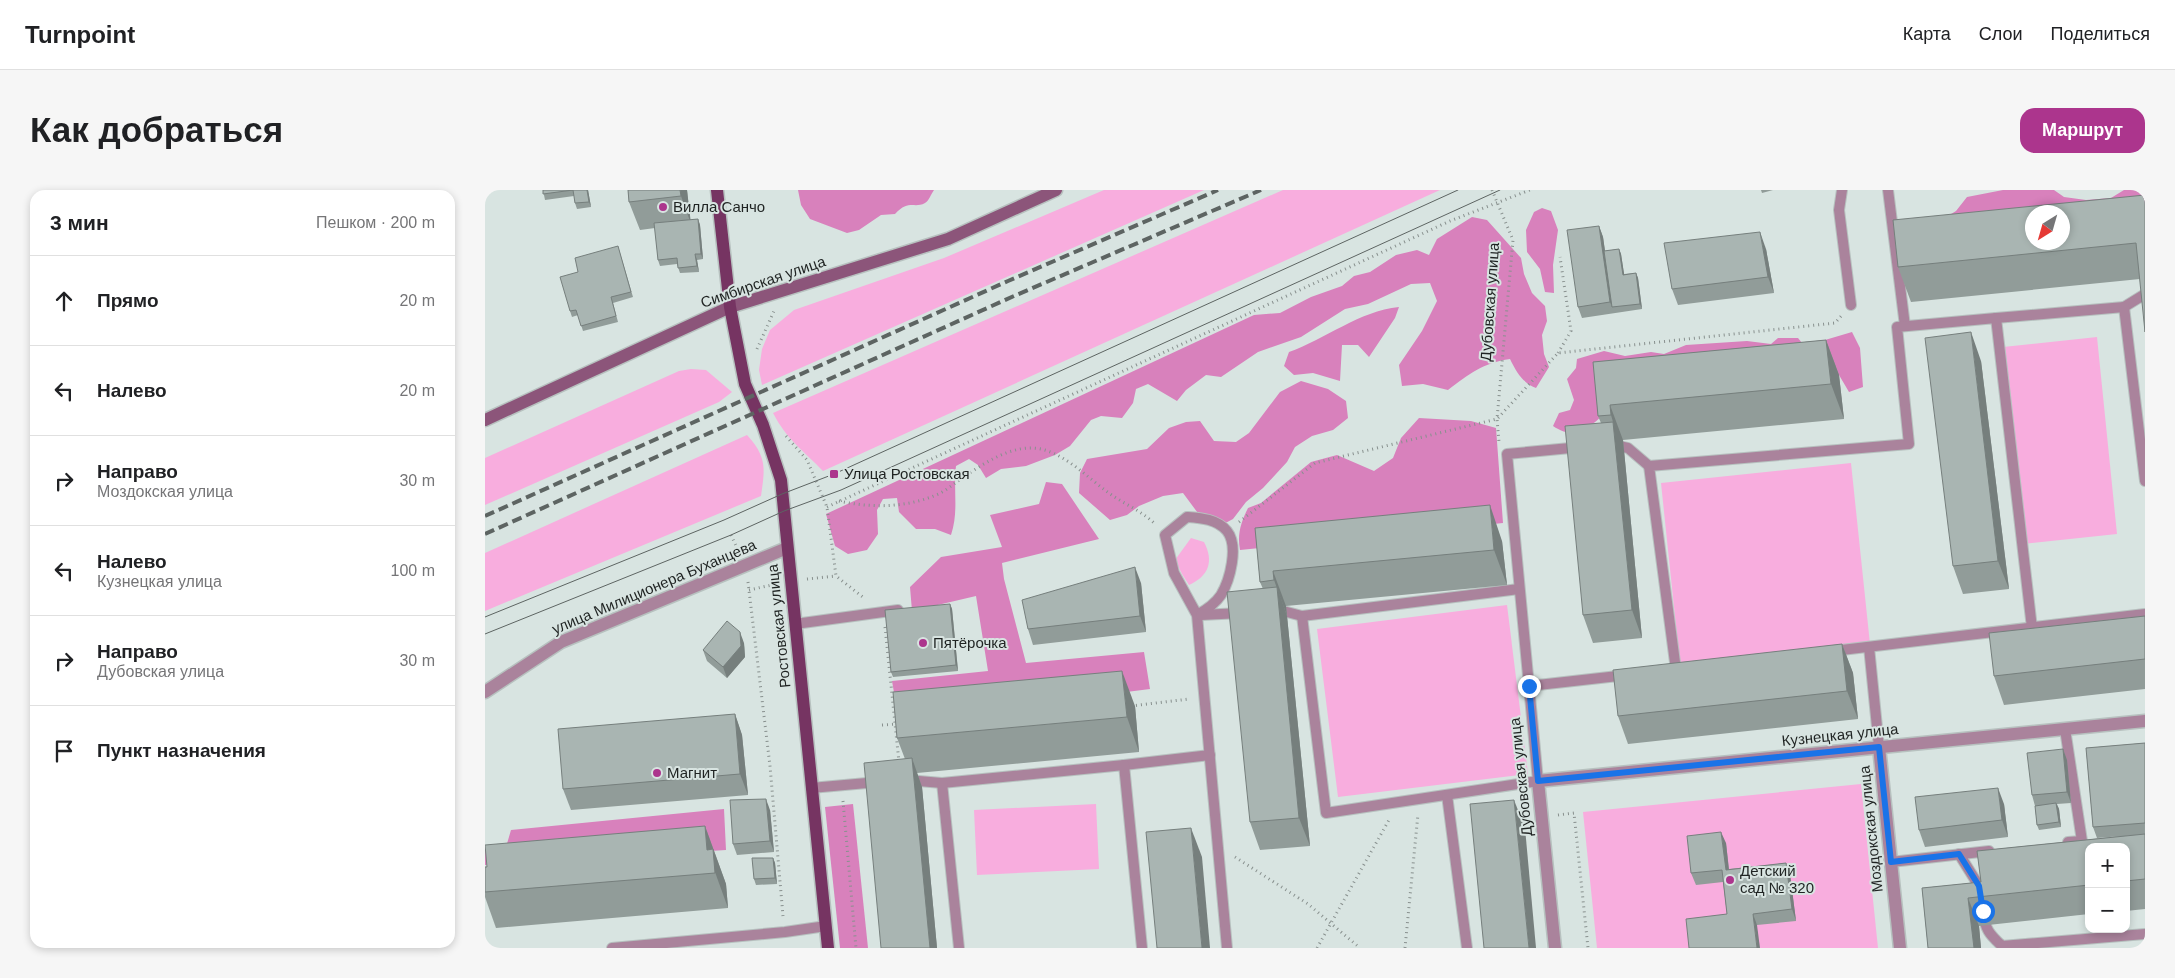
<!DOCTYPE html>
<html lang="ru">
<meta charset="utf-8">
<style>
:root{--surface:#fff;--page:#f6f6f6;--text:#202124;--muted:#757577;--line:#e0e0e0;--accent:#ac358d}
body{margin:0;font-family:Helvetica,sans-serif;background:var(--page);color:var(--text)}
.controls{position:absolute;right:15px;bottom:15px;display:grid;overflow:hidden;border-radius:10px;box-shadow:0 2px 8px #0003}
.controls button{width:45px;height:45px;display:grid;place-items:center;padding:0;border:0;border-bottom:1px solid var(--line);background:var(--surface);color:var(--text);font:25px sans-serif}
.compass{position:absolute;left:1540px;top:15px;width:45px;height:45px;border-radius:50%;background:var(--surface);box-shadow:0 2px 8px #0003;rotate:217deg}
.stop{position:absolute;width:15px;height:15px;margin:-11px;border:4px solid #1a73e8;border-radius:50%;background:#fff}
.stop.end{background:#1a73e8;border-color:#fff;box-shadow:0 1px 5px #0008}
.list{margin:0;padding:0;list-style:none}
h2{display:flex;justify-content:space-between;align-items:center;height:65px;margin:0;padding:0 20px;font-size:21px}
h2 small{font-size:16px;font-weight:400;color:var(--muted)}
.list li{display:grid;grid-template-columns:32px 1fr auto;gap:15px;align-items:center;box-sizing:border-box;height:90px;padding:0 20px;border-top:1px solid var(--line)}
.list b{display:block;font-size:19px;white-space:nowrap}
.list p{margin:0;font-size:16px;white-space:nowrap;color:var(--muted)}
.list em{font-size:16px;font-style:normal;color:var(--muted)}
.icon{flex:none;width:28px;height:28px;fill:none;stroke:currentColor;stroke-width:2;stroke-linecap:round;stroke-linejoin:round}
.map{position:relative;flex:none;width:1660px;height:758px;overflow:hidden;border-radius:15px}
header{display:flex;align-items:center;gap:30px;box-sizing:border-box;height:70px;padding:0 25px;background:var(--surface);border-bottom:1px solid var(--line)}
header strong{font-size:24px}
nav{display:flex;gap:28px;margin-inline-start:auto;font-size:18px}
.intro{display:flex;align-items:center;justify-content:space-between;box-sizing:border-box;height:120px;padding:0 30px}
h1{margin:0;font-size:35px}
.button{padding:12px 22px;border-radius:15px;background:var(--accent);color:#fff;font-size:18px;font-weight:700}
main{display:flex;gap:30px;padding:0 30px}
aside{flex:1;background:var(--surface);border-radius:15px;box-shadow:0 2px 8px #0003}
.map>svg:first-child{display:block}
.green{fill:#f8adde}
.forest{fill:#d881bc}
.lines{fill:none;stroke-linecap:round;stroke-linejoin:round}
.service-casing{stroke:#b7c1bf;stroke-width:12}
.minor-casing{stroke:#b7c1bf;stroke-width:15}
.tertiary-casing{stroke:#b7c1bf;stroke-width:15}
.secondary-casing{stroke:#b7c1bf;stroke-width:15}
.primary-casing{stroke:#b7c1bf;stroke-width:15}
.path{stroke:#88908e;stroke-width:3;stroke-dasharray:1 4;stroke-linecap:butt}
.service{stroke:#aa839c;stroke-width:10}
.minor{stroke:#aa839c;stroke-width:12}
.tertiary{stroke:#aa839c;stroke-width:12}
.secondary{stroke:#8c557a;stroke-width:12}
.primary{stroke:#763462;stroke-width:12}
.tram{stroke:#5d6462;stroke-width:1}
.rail{stroke:#5d6462;stroke-width:4;stroke-dasharray:10 5;stroke-linecap:butt}
.wall{fill:#919c99}
.shaded-wall{fill:#767f7d}
.building{fill:#a9b5b2;stroke:#767f7d;fill-rule:evenodd}
.route{stroke:#1a73e8;stroke-width:6}
.poi-dot{fill:#ac358d;stroke:#d8e4e1;stroke-width:2}
.labels{text-anchor:middle;stroke-width:4;stroke-linejoin:round;paint-order:stroke}
.poi-label{font-size:15px;fill:#1f2322;stroke:#d8e4e1;text-anchor:start}
.street-label{font-size:15px;fill:#1f2322;stroke:#d8e4e1}
</style>
<header>
<strong>Turnpoint</strong>
<nav><a>Карта</a><a>Слои</a><a>Поделиться</a></nav>
</header>
<div class="intro"><h1>Как добраться</h1><a class="button">Маршрут</a></div>
<main>
<aside>
<h2>3 мин<small>Пешком · 200 m</small></h2>
<ul class="list">
<li><svg class="icon" aria-label="ahead" viewBox="0 0 24 24"><path d="M12 20V5M6 11l6-6 6 6"/></svg><div><b>Прямо</b></div><em>20 m</em></li>
<li><svg class="icon" aria-label="left" viewBox="0 0 24 24"><path d="M17 20v-9H6M10 6l-5 5 5 5"/></svg><div><b>Налево</b></div><em>20 m</em></li>
<li><svg class="icon" aria-label="right" viewBox="0 0 24 24"><path d="M7 20v-9h11M14 6l5 5-5 5"/></svg><div><b>Направо</b><p>Моздокская улица</p></div><em>30 m</em></li>
<li><svg class="icon" aria-label="left" viewBox="0 0 24 24"><path d="M17 20v-9H6M10 6l-5 5 5 5"/></svg><div><b>Налево</b><p>Кузнецкая улица</p></div><em>100 m</em></li>
<li><svg class="icon" aria-label="right" viewBox="0 0 24 24"><path d="M7 20v-9h11M14 6l5 5-5 5"/></svg><div><b>Направо</b><p>Дубовская улица</p></div><em>30 m</em></li>
<li><svg class="icon" aria-label="arrive" viewBox="0 0 24 24"><path d="M6 21V4h12l-3 4 3 4H6"/></svg><div><b>Пункт назначения</b></div></li>
</ul>
</aside>
<div class="map">
<svg width="1660" height="758" viewBox="0 0 1660 758">
<rect width="100%" height="100%" fill="#d8e4e1"/>
<g class="green">
<polygon points="619,0 719,0 277,195 274,180 277,159 285,140 309,120 459,68"/>
<path d="M798,0h157l-617,281c-20,-21 -36,-31 -50,-58z"/>
<polygon points="1612,147 1632,344 1538,354 1518,157"/>
<polygon points="206,179 221,180 247,202 234,212 0,315 0,268 194,181"/>
<path d="M262,245c20,22 18,33 14,61l-276,115v-58z"/>
<polygon points="1366,273 1385,454 1195,474 1176,293"/>
<path d="M706,348l13,4c10,19 5,34 -15,43l-7,-11 -7,-14z"/>
<polygon points="1022,415 1043,584 853,607 832,439"/>
<polygon points="1376,594 1393,758 1112,758 1098,622"/>
<polygon points="611,614 614,679 492,685 489,620"/>
</g>
<g class="forest">
<path d="M313,0h136c-3,4 -5,11 -9,13 -11,6 -16,-4 -30,11l-14,1 -22,15 -12,3 -37,-14 -9,-14z"/>
<polygon points="1518,0 1569,0 1579,7 1601,10 1626,8 1639,0 1660,0 1660,41 1578,22 1548,22 1548,52 1421,65 1453,32 1471,21 1482,7"/>
<polygon points="1057,18 1066,21 1073,40 1068,75 1069,103 1060,102 1055,79 1042,62 1041,40 1049,22"/>
<path d="M987,27l15,3 34,38 3,16 8,19 13,13 2,15 -5,14 2,19 5,13 -13,21c-14,-6 -19,-15 -26,-29 -27,4 -41,15 -62,31l-25,-6 -21,2 -3,-21 23,-34 15,-30 -7,-18 -19,1 -43,20 -23,5 -44,28 -43,15 -37,25 -15,-2 -20,15 -9,11 -29,-17 -12,5 -3,14 -11,15 -21,-2 -10,4 -21,26 -15,9 -29,11 -25,3 -15,9 -8,-13 -9,-6 -13,7c-3,24 3,45 -5,69l-16,-6h-19l-17,-17 -2,-14 -14,1 -6,11 1,24 -11,16 -19,4 -13,-8 -9,-32 428,-199 26,-2 31,-16 31,-11 12,-10 16,-4 26,-17 21,-5 12,5 8,-16z"/>
<path d="M914,117l-4,11 -26,39 -11,-12h-16l-2,36 -27,-8 -19,2 -10,-9 5,-14c37,-13 70,-41 110,-45z"/>
<path d="M1367,142l8,16 3,39 -14,5 -10,-17 -234,38c-17,16 -30,28 -52,13l6,-13 11,-3 4,-10 -7,-21 9,-11 1,-9 27,-8 21,5 26,-4 13,2 22,-9 61,-4 24,3 7,-6h20l4,5 23,-3z"/>
<polygon points="816,191 843,199 861,211 863,228 848,240 827,246 810,257 802,272 778,298 761,312 748,329 733,337 721,334 698,303 678,306 654,316 642,325 625,330 594,303 595,283 602,269 662,259 684,238 701,232 715,231 729,251 751,252 764,243 795,202"/>
<path d="M934,228l52,3 25,7 7,95 -263,27c-3,-16 1,-28 8,-42l13,-5 50,-41 26,-7 37,16 19,-13 8,-20z"/>
<polygon points="561,292 577,294 614,349 517,373 519,389 541,473 659,462 665,499 414,531 407,491 503,481 491,406 427,421 425,397 456,367 517,357 505,325 554,314"/>
<polygon points="368,614 383,758 355,758 340,617"/>
<polygon points="239,619 241,660 0,675 0,659 21,657 26,640"/>
</g>
<g class="lines">
<g class="service-casing">
<g id="service">
<polyline points="1357,0 1354,20 1366,115"/>
<polyline points="1403,0 1420,136"/>
<polyline points="1639,117 1660,104"/>
<polyline points="1511,128 1639,117 1660,291"/>
<polyline points="1125,254 1143,258 1164,276"/>
<polyline points="788,421 802,422 817,426 1034,399"/>
<path d="M712,425c9,-5 18,-11 24,-20 9,-15 18,-49 6,-64 -10,-12 -26,-13 -40,-14l-22,18 9,38 23,42 30,333"/>
<polyline points="716,425 756,423"/>
<polyline points="817,426 841,623 1053,591 1022,264 1096,257"/>
<polyline points="310,434 413,420"/>
<polyline points="1384,457 1394,557"/>
<polyline points="1348,461 1660,424"/>
<polyline points="1191,480 1164,276 1424,254 1412,137 1511,128 1547,438"/>
<polyline points="1044,496 1142,485"/>
<polyline points="1580,539 1597,651 1583,652"/>
<polyline points="639,575 725,565"/>
<polyline points="422,590 457,593 639,575 657,758"/>
<polyline points="457,593 474,758"/>
<polyline points="326,598 393,592"/>
<polyline points="962,605 982,758"/>
<polyline points="1474,664 1494,696 1496,705"/>
<polyline points="1406,672 1504,661"/>
<path d="M1498,722c2,17 6,22 19,34l143,-12"/>
<polyline points="127,758 300,742 341,736"/>
</g>
</g>
<g class="minor-casing">
<g id="minor">
<polyline points="0,502 76,452 302,358"/>
<polyline points="1394,557 1415,758"/>
</g>
</g>
<g class="tertiary-casing">
<polyline id="tertiary" points="1070,758 1053,591 1660,531"/>
</g>
<g class="secondary-casing">
<polyline id="secondary" points="0,230 245,117 463,49 571,0"/>
</g>
<g class="primary-casing">
<polyline id="primary" points="232,0 245,117 260,194 278,235 296,290 343,758"/>
</g>
<g class="path">
<polyline points="1007,0 1028,50 1012,229 1014,252"/>
<polyline points="272,159 289,121"/>
<polyline points="1073,163 1086,141 1075,67"/>
<polyline points="301,246 322,270 342,317 351,386 379,408"/>
<path d="M354,311c32,7 66,7 97,-6 8,-3 15,-9 22,-14 23,-16 54,-38 83,-32 25,6 45,27 64,41 16,13 36,20 50,34"/>
<polyline points="342,317 965,31 1045,0"/>
<polyline points="754,332 830,273 1012,229 1073,163 1350,133 1357,125"/>
<polyline points="246,345 253,360"/>
<polyline points="322,389 351,386"/>
<polyline points="263,392 285,576 298,726"/>
<polyline points="264,400 291,394"/>
<polyline points="400,437 414,572"/>
<polyline points="646,516 704,509"/>
<polyline points="397,535 413,534"/>
<polyline points="358,611 371,758"/>
<polyline points="1073,625 1089,623 1103,758"/>
<polyline points="750,667 823,714 875,758"/>
<polyline points="832,758 904,630"/>
<polyline points="920,758 933,624"/>
</g>
<use href="#service" class="service"/>
<use href="#minor" class="minor"/>
<use href="#tertiary" class="tertiary"/>
<use href="#secondary" class="secondary"/>
<use href="#primary" class="primary"/>
<g class="tram">
<polyline points="0,427 239,330 297,304 349,284 973,0"/>
<polyline points="0,444 246,345 299,321 356,300 1015,0"/>
</g>
<g class="rail">
<polyline points="0,326 523,91 733,0"/>
<polyline points="0,344 529,106 776,0"/>
</g>
</g>
<g class="wall">
<polygon points="58,0 103,0 106,17 92,19 90,13 89,6 60,10"/>
<polygon points="143,0 202,0 205,30 213,29 215,35 218,69 212,70 214,82 195,83 192,74 175,76 173,70 170,38 155,40 144,12"/>
<polygon points="1276,0 1288,0 1277,3"/>
<polygon points="1660,5 1655,89 1426,112 1413,77"/>
<polygon points="1114,36 1118,47 1120,61 1134,59 1136,64 1139,84 1151,83 1153,88 1157,119 1097,128 1093,117"/>
<polygon points="133,56 148,107 128,113 133,132 98,141 93,125 87,127 85,121 93,82"/>
<polygon points="1281,59 1289,103 1193,115 1187,99"/>
<polygon points="1341,150 1354,185 1359,229 1138,250 1157,448 1108,453 1098,425 1116,233 1113,226 1108,172"/>
<polygon points="1496,171 1524,399 1478,404 1468,376"/>
<polygon points="770,338 1017,351 1022,395 801,416 825,656 775,660 765,632 778,399 775,392"/>
<polygon points="656,393 661,442 548,455 543,439"/>
<polygon points="465,414 467,419 473,481 408,487 406,482"/>
<polygon points="1660,426 1660,499 1519,515 1509,486"/>
<polygon points="259,453 260,467 242,488 222,471 218,460"/>
<polygon points="1357,454 1368,483 1373,529 1143,554 1133,526"/>
<polygon points="650,516 654,562 432,583 437,597 452,758 396,758 420,569 412,548"/>
<polygon points="250,524 257,545 263,605 86,620 78,599"/>
<polygon points="1660,553 1660,719 1641,721 1641,657 1604,657 1604,724 1494,736 1496,758 1443,758 1437,698 1496,692 1492,661 1637,646 1612,648 1608,637 1601,558"/>
<polygon points="1578,559 1582,570 1586,613 1572,614 1574,619 1576,637 1554,640 1552,635 1550,616 1547,605"/>
<polygon points="1519,614 1523,647 1440,657 1434,640"/>
<polygon points="285,620 289,662 252,665 248,654"/>
<polygon points="220,636 241,694 243,718 11,738 0,707 0,677"/>
<polygon points="1241,653 1244,679 1301,673 1305,684 1311,731 1272,735 1242,724 1238,692 1211,695 1206,683"/>
<polygon points="288,668 290,673 292,694 271,695 269,689"/>
</g>
<g class="shaded-wall">
<polygon points="102,0 103,0 106,17 104,12"/>
<polygon points="195,0 202,0 206,34 196,6"/>
<polygon points="213,29 215,35 218,69 216,64"/>
<polygon points="1114,36 1118,47 1128,117 1127,117 1125,112"/>
<polygon points="1275,42 1281,59 1289,103 1283,87"/>
<polygon points="1134,59 1136,64 1140,90 1138,85"/>
<polygon points="210,64 212,70 214,82 212,76"/>
<polygon points="1151,83 1153,88 1157,119 1155,114"/>
<polygon points="1486,142 1496,171 1524,399 1513,371"/>
<polygon points="1341,150 1354,185 1359,229 1346,194"/>
<polygon points="1125,215 1138,250 1157,448 1147,420 1128,232 1126,225"/>
<polygon points="1005,315 1017,351 1022,395 1009,360"/>
<polygon points="650,377 656,393 661,442 655,426"/>
<polygon points="788,381 801,416 802,426 789,390"/>
<polygon points="792,397 802,426 825,656 814,628"/>
<polygon points="465,414 467,419 473,481 471,475"/>
<polygon points="255,442 259,453 260,467 242,488 238,477"/>
<polygon points="1357,454 1368,483 1373,529 1362,501"/>
<polygon points="637,481 650,516 654,562 642,527"/>
<polygon points="250,524 257,545 263,605 255,584"/>
<polygon points="1578,559 1582,570 1586,613 1582,602"/>
<polygon points="427,568 437,597 452,758 445,758"/>
<polygon points="1513,598 1519,614 1523,647 1517,630"/>
<polygon points="281,609 285,620 289,662 285,651"/>
<polygon points="1029,610 1040,638 1051,758 1044,758"/>
<polygon points="1571,613 1574,619 1576,637 1574,632"/>
<polygon points="220,636 241,694 243,718 222,660"/>
<polygon points="706,638 717,667 725,758 717,758"/>
<polygon points="1236,642 1241,653 1245,691 1241,680"/>
<polygon points="288,668 290,673 292,694 290,688"/>
<polygon points="1301,673 1305,684 1311,731 1307,719"/>
<polygon points="1483,708 1494,736 1496,758 1489,758"/>
<polygon points="1268,724 1272,735 1275,758 1272,758"/>
</g>
<g class="building">
<polygon points="58,0 102,0 104,12 90,13 88,0 58,4"/>
<polygon points="143,0 195,0 196,6 144,12"/>
<path d="M1660,5v137l-9,-89 -238,24 -5,-47zM1548,22h30v30h-30z"/>
<polygon points="213,29 216,64 210,64 212,76 193,78 192,68 173,70 169,33"/>
<polygon points="1114,36 1125,112 1093,117 1082,40"/>
<polygon points="1275,42 1283,87 1187,99 1179,53"/>
<polygon points="133,56 146,102 126,107 131,126 96,136 91,120 85,121 75,87 93,82 90,68"/>
<polygon points="1134,59 1138,85 1151,83 1155,114 1127,117 1119,61"/>
<polygon points="1486,142 1513,371 1468,376 1440,148"/>
<polygon points="1341,150 1346,194 1125,215 1126,225 1113,226 1108,172"/>
<polygon points="1128,232 1147,420 1098,425 1080,236"/>
<polygon points="1005,315 1009,360 788,381 789,390 775,392 770,338"/>
<polygon points="650,377 655,426 543,439 537,410"/>
<polygon points="792,397 814,628 765,632 742,402"/>
<polygon points="465,414 471,475 406,482 400,420"/>
<polygon points="1660,426 1660,469 1509,486 1504,443"/>
<polygon points="242,431 255,442 256,456 238,477 218,460"/>
<polygon points="1357,454 1362,501 1133,526 1128,480"/>
<polygon points="637,481 642,527 412,548 408,502"/>
<polygon points="250,524 255,584 78,599 73,539"/>
<polygon points="1660,553 1660,633 1608,637 1601,558"/>
<polygon points="1578,559 1582,602 1547,605 1542,563"/>
<polygon points="427,568 445,758 396,758 379,573"/>
<polygon points="1513,598 1517,630 1434,640 1430,607"/>
<polygon points="281,609 285,651 248,654 245,610"/>
<polygon points="1029,610 1044,758 999,758 985,614"/>
<polygon points="1571,613 1574,632 1552,635 1550,616"/>
<polygon points="220,636 222,660 228,659 230,683 0,702 0,677 2,677 0,655"/>
<polygon points="706,638 717,758 672,758 661,642"/>
<polygon points="1236,642 1241,680 1301,673 1307,719 1268,724 1272,758 1204,758 1201,729 1242,724 1237,680 1206,683 1202,646"/>
<polygon points="1660,644 1660,689 1641,691 1641,657 1604,657 1604,695 1483,708 1489,758 1443,758 1437,698 1496,692 1492,661"/>
<polygon points="267,668 288,668 290,688 269,689"/>
</g>
<g class="lines">
<polyline class="route" points="1044,496 1053,591 1394,557 1406,672 1474,664 1494,696 1498,721"/>
</g>
<g class="poi-dot">
<circle cx="178" cy="17" r="5"/>
<rect x="344" y="279" width="10" height="10" rx="2.5"/>
<circle cx="438" cy="453" r="5"/>
<circle cx="172" cy="583" r="5"/>
<circle cx="1245" cy="690" r="5"/>
</g>
<g class="labels">
<g class="poi-label">
<text x="188" y="22">Вилла Санчо</text>
<text x="359" y="289">Улица Ростовская</text>
<text x="448" y="458">Пятёрочка</text>
<text x="182" y="588">Магнит</text>
<text x="1255" y="686">Детский<tspan x="1255" dy="17">сад № 320</tspan></text>
</g>
<g class="street-label">
<text transform="translate(278 92) rotate(-19)" y="5">Симбирская улица</text>
<text transform="translate(1005 112) rotate(-86)" y="5">Дубовская улица</text>
<text transform="translate(169 397) rotate(-23)" y="5">улица Милиционера Буханцева</text>
<text transform="translate(294 436) rotate(-96)" y="5">Ростовская улица</text>
<text transform="translate(1355 545) rotate(-6)" y="5">Кузнецкая улица</text>
<text transform="translate(1036 587) rotate(-96)" y="5">Дубовская улица</text>
<text transform="translate(1386 639) rotate(-96)" y="5">Моздокская улица</text>
</g>
</g>
</svg>
<div class="controls">
<button>+</button>
<button>−</button>
</div>
<svg class="compass" viewBox="-18 -18 36 36"><path d="M0-13l5 13h-10z" fill="#e53935"/><path d="M0 13l5-13h-10z" fill="#757577"/></svg>
<div class="stop" style="left:1498px;top:721px"></div>
<div class="stop end" style="left:1044px;top:496px"></div>
</div>
</main>
